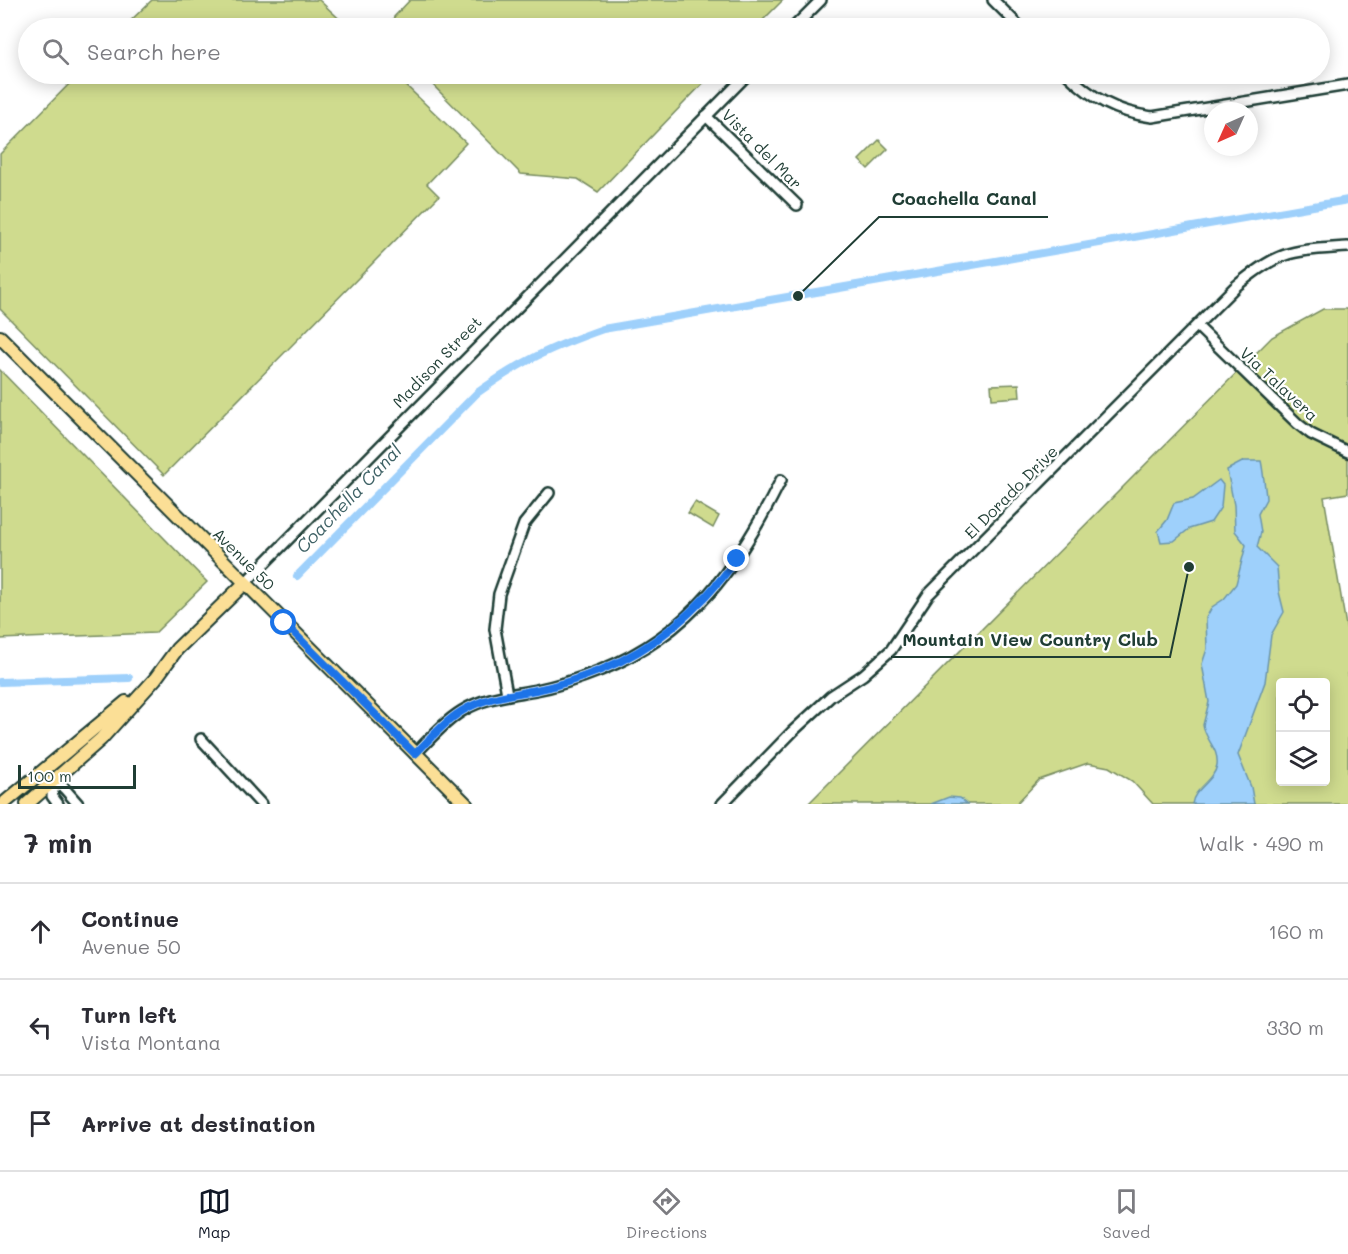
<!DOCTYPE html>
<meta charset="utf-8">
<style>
:root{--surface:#fff;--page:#f2f2f3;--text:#2b2b33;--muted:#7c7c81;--line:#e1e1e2;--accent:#111827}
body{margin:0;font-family:Mali,sans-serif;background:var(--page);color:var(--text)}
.controls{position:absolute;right:18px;bottom:18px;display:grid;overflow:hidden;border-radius:6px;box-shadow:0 3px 15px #0003}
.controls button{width:54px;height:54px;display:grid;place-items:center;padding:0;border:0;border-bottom:2px solid var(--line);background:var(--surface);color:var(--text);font:30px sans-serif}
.compass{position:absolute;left:1204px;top:102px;width:54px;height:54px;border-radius:50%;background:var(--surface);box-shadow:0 3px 15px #0003;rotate:225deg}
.scale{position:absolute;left:18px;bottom:15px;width:118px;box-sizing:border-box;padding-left:6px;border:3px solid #1f3d34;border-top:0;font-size:16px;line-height:21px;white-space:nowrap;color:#1f3d34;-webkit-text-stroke:4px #fff;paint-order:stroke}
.stop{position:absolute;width:18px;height:18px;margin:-14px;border:4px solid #1a73e8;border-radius:50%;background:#fff}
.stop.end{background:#1a73e8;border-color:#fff;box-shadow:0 2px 6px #0008}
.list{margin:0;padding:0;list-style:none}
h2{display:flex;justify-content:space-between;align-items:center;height:78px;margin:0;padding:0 24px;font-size:26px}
h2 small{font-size:20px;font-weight:400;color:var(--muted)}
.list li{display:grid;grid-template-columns:39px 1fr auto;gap:18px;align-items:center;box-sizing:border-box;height:96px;padding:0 24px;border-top:2px solid var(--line)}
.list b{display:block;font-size:22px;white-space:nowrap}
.list p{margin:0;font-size:20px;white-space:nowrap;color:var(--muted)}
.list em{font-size:20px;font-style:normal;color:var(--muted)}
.icon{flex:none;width:33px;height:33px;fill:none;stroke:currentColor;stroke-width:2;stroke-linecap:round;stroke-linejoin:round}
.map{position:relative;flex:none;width:1348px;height:804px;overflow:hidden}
.search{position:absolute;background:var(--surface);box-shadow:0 3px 15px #0003;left:18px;right:18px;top:18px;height:66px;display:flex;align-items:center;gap:15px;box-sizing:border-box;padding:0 21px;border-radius:33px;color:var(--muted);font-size:22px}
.sheet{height:366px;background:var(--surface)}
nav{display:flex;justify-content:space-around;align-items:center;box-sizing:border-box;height:84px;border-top:2px solid var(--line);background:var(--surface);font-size:16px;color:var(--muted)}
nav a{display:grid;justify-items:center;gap:3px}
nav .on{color:var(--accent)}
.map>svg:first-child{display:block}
.green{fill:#cfdb8e;stroke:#778c61;stroke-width:1.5;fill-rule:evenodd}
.water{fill:#9ed0fb;stroke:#6b95ab;stroke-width:1.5}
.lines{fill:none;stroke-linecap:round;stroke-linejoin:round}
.canal{stroke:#9ed0fb;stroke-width:8}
.minor-casing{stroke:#1f3d34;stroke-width:14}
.major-casing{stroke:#1f3d34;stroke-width:16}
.minor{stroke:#fff;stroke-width:9}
.major{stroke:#fbdf96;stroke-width:12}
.route{stroke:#1a73e8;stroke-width:8}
.labels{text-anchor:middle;stroke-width:4.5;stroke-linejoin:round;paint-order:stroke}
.street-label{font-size:16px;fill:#1f3d34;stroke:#fff}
.water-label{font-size:18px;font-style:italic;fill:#3f6266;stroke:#fff}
.leader{fill:none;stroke:#1f3d34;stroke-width:2}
.callout-dot{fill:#1f3d34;stroke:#fff;stroke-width:2}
.callout-label{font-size:18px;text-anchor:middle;font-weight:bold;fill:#1f3d34;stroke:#fff;stroke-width:4.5;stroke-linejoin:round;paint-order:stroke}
</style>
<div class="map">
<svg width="1348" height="804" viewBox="0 0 1348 804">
<rect width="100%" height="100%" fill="#fff"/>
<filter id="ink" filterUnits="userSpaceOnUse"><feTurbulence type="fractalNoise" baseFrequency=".0167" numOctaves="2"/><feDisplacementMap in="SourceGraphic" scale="12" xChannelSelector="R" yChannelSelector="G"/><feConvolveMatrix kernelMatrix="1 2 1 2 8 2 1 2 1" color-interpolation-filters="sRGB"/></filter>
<g filter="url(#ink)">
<g class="green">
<polygon points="152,0 319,0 349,28 123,28"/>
<polygon points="410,0 783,0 755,28 391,28 394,17"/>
<polygon points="79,74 394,74 466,143 427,184 439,196 164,475 0,309 0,154"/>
<polygon points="422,74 712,74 598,192 578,179 521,174"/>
<polygon points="879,140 888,149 868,169 859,160"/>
<path d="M1323,309h25v184l-24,4 24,140v167h-195l-21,-23 -23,-14 -21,-4 -49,17 -23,24h-208l464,-467zM1280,682h46v100h-46z"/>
<polygon points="0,370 207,582 155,633 0,639"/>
<polygon points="1019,384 1020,397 992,399 991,385"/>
<polygon points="695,502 719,516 713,528 688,513"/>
</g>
<g class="water">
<path d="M1244,461h17c1,3 5,33 5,38l-8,15 3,18 -4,15 20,20 2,25 5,20 -13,23 -6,47 -27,73 13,32 3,17h-62c2,-16 22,-22 25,-39 2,-17 -12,-25 -14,-40l6,-23 -7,-38 5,-15 -1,-31 6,-11 12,-8 12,-15 10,-39 -11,-14 -1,-26 -7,-35z"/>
<polygon points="1219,480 1223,485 1221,507 1211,522 1189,529 1174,541 1161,542 1158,531 1167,520 1174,503 1193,499"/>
<polygon points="949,797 960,798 967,804 931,804"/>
</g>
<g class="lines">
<g class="canal">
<path d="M297,576l180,-183c44,-32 75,-46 126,-64l745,-129"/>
<polyline points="0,682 129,678"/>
</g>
<g class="minor-casing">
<g id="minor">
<polyline points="993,0 1021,28"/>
<polyline points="793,28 821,0"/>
<path d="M1067,74c26,25 49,38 85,43l196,-32"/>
<polyline points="706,116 797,205"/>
<polyline points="1198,327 1298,424 1311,434 1348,452"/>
<polyline points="245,583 748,74"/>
<polyline points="507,694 495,629 499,594 524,524 549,493"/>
<polyline points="201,739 261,804"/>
<path d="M415,754c15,-15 29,-32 47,-43 23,-14 48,-16 74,-21 21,-4 45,-12 65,-20 91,-36 139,-107 180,-190"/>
<polyline points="52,785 63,787 78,804"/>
<polyline points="54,787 52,796 58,804"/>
<path d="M722,804l71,-73 38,-35 32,-21 28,-25 37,-55 307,-308c45,-38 57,-36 113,-40"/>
</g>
</g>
<g class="major-casing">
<g id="major">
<polyline points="0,337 466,804"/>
<polyline points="3,804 126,702"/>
<polyline points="27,804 101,739 155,679 177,649 245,583"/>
</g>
</g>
<use href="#minor" class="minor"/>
<use href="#major" class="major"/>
</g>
</g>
<g class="lines" filter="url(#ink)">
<path class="route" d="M284,623l131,131c15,-15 29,-32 47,-43 23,-14 48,-16 74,-21 21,-4 45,-12 65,-20 55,-22 101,-64 136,-111"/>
</g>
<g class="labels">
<g class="street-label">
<text transform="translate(762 149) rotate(45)" y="6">Vista del Mar</text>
<text transform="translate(437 362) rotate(-46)" y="6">Madison Street</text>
<text transform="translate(1279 384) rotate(43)" y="6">Via Talavera</text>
<text transform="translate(1011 492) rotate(-45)" y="6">El Dorado Drive</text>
<text transform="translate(244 559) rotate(45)" y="6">Avenue 50</text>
</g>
<g class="water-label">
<text transform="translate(349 499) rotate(-46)" y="6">Coachella Canal</text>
</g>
</g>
<path class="leader" d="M798 296L879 217H1048M1189 567L1170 657H891"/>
<g class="callout-dot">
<circle cx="798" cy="296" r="6"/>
<circle cx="1189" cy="567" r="6"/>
</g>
<g class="callout-label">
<text x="964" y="205">Coachella Canal</text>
<text x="1030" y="646">Mountain View Country Club</text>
</g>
</svg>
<div class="controls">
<button><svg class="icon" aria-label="locate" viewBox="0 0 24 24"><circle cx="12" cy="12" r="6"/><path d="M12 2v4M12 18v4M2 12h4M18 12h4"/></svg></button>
<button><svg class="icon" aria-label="layers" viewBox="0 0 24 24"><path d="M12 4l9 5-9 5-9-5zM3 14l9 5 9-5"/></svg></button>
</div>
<svg class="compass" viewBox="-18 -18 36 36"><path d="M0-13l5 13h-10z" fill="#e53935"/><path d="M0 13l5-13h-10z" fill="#7c7c81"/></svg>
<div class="scale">100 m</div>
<div class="stop" style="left:284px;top:623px"></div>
<div class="stop end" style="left:737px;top:559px"></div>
<div class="search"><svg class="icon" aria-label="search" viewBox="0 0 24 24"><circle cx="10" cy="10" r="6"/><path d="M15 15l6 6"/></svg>Search here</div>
</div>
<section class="sheet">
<h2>7 min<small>Walk · 490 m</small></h2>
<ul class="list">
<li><svg class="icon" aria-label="ahead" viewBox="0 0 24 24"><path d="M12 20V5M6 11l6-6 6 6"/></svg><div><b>Continue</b><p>Avenue 50</p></div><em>160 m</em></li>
<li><svg class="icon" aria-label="left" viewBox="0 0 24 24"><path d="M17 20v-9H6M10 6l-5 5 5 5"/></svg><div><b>Turn left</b><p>Vista Montana</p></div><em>330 m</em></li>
<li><svg class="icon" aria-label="arrive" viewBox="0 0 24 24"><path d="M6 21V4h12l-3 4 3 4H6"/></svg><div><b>Arrive at destination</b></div></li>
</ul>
</section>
<nav>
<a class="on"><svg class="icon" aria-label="map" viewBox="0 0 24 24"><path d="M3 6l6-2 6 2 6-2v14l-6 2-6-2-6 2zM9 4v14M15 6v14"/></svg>Map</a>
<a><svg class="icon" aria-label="directions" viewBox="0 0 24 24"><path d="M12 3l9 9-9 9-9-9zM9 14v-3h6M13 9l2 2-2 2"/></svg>Directions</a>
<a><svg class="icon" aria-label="saved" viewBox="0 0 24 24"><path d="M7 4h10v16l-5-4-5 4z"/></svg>Saved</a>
</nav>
